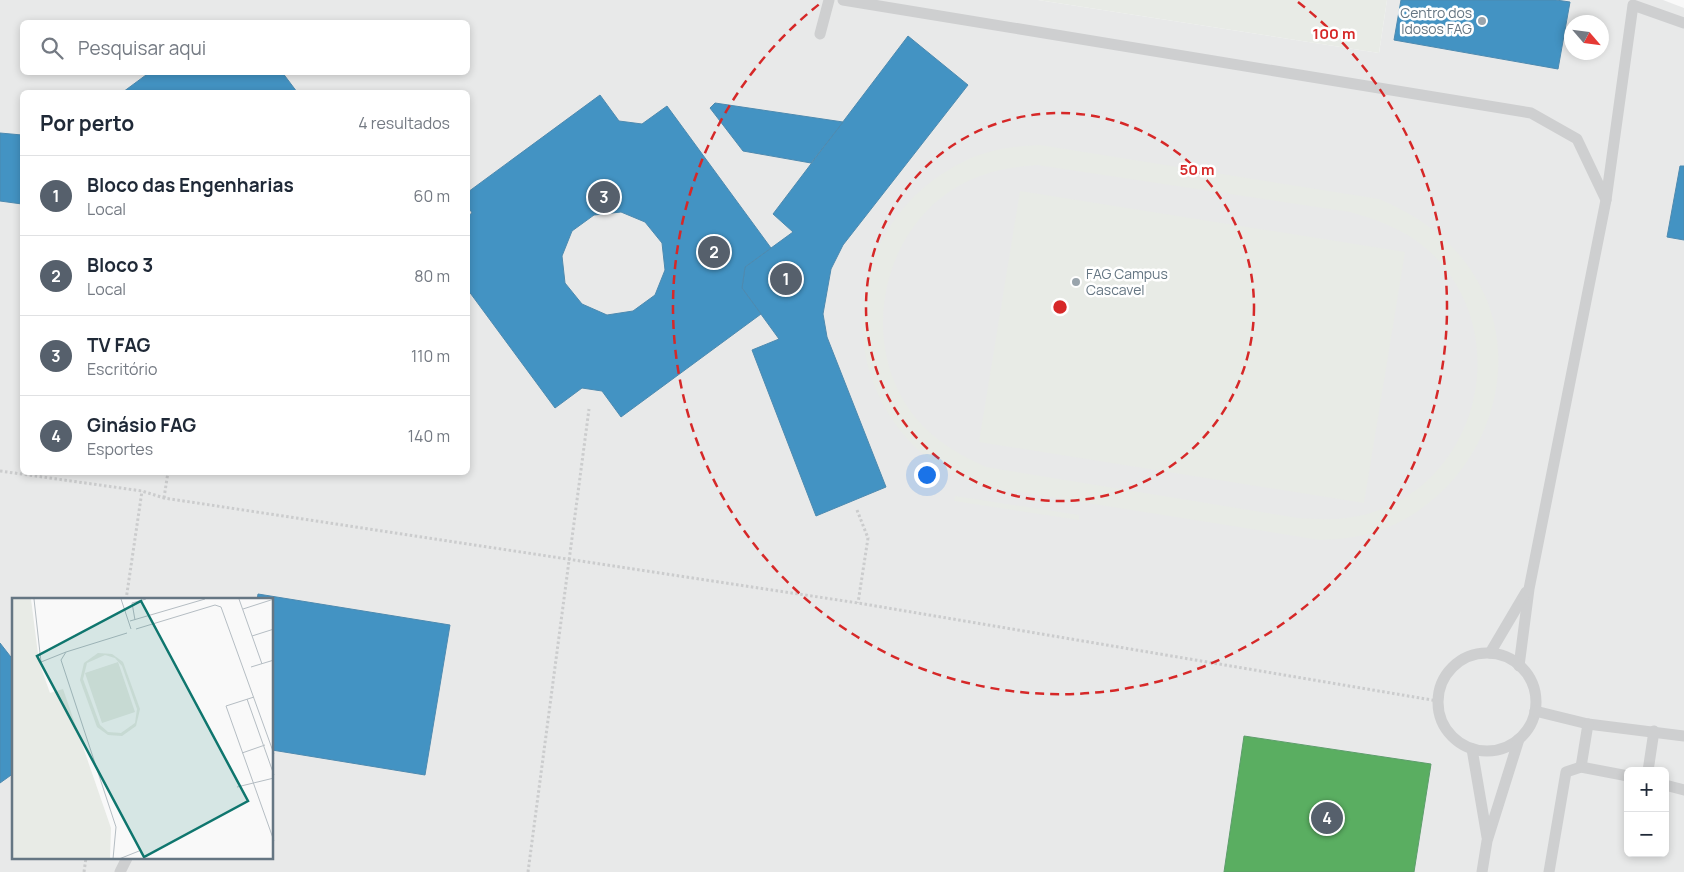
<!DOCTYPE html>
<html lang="pt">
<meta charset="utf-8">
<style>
:root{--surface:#fff;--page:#f2f2f3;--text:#1f2937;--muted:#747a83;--line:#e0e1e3;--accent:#56606c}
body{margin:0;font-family:Manrope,sans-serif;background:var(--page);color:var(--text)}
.controls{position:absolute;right:15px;bottom:15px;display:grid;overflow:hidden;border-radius:8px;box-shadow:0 2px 8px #0003}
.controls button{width:45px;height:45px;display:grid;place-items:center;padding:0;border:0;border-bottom:1px solid var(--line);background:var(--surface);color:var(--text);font:25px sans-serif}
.compass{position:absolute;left:1564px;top:15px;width:45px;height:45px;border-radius:50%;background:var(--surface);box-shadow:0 2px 8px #0003;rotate:118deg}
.you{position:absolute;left:926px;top:474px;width:18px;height:18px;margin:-12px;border:4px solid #fff;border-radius:50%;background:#1a73e8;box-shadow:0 0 0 8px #1a73e833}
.badge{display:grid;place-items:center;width:32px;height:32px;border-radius:50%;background:var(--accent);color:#fff;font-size:16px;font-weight:700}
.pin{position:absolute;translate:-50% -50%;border:2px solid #fff;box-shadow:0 1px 5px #0006}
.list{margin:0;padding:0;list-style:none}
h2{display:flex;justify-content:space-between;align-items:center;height:65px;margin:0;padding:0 20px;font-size:21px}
h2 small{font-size:16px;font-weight:400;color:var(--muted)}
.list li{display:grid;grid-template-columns:32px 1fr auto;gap:15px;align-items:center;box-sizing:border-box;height:80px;padding:0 20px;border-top:1px solid var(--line)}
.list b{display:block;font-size:19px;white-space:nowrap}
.list p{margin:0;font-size:16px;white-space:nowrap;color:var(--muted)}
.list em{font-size:16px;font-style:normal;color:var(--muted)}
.icon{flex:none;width:28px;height:28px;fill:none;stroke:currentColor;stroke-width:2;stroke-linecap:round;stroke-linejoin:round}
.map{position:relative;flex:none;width:1684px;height:872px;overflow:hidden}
.search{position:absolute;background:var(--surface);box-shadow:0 2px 8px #0003;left:20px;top:20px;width:450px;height:55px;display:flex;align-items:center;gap:12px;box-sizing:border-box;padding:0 18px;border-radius:8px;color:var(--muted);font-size:19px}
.panel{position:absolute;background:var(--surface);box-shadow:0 2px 8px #0003;left:20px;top:90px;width:450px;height:385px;border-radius:8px}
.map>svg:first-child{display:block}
.built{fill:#e8e9e9;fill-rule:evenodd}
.green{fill:#e8ebe6;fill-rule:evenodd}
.schools{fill:#4393c3;stroke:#4d8ab0;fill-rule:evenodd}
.public{fill:#5aae61;stroke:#5d9d6b}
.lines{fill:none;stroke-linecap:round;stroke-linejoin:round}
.path{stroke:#cbcccd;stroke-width:3;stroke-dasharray:2.5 2.5;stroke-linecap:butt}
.lane{stroke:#cecfd0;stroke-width:11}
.ring{fill:none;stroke:#d62828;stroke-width:2.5;stroke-dasharray:9 6}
.poi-dot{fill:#99a4ac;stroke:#fff;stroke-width:2}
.labels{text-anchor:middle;stroke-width:5;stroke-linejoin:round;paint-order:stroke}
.poi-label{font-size:14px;fill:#657683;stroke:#fff;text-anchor:end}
.inset-road{fill:none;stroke:#b5bdc3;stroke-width:1}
.view{fill:#0f766e;fill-opacity:0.15;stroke:#0f766e;stroke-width:2.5}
.inset-edge{fill:none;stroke:#657683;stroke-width:2.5}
.centre{fill:#d62828;stroke:#fff;stroke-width:2.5}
.ring-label{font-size:15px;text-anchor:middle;font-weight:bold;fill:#d62828;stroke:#fff;stroke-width:5;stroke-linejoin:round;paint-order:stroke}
</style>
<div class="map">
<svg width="1684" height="872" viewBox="0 0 1684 872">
<rect width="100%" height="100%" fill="#f9f9f9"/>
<path class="built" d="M0,0h1038l341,53 8,-53h276l21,8v864h-1684zM22,22h446v50h-446zM1572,22h30v30h-30zM22,92h446v380h-446zM14,600h258v258h-258zM1628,771h37v82h-37z"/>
<g class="green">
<polygon points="1038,0 1387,0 1379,53"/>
<path d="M1040,145l339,54c32,14 59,30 82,58 79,95 25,241 -89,276 -17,5 -35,6 -52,7l-339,-54c-25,-10 -49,-22 -68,-41 -85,-88 -60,-229 50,-283 24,-12 50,-16 77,-17zM1037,165l313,47c33,9 65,22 88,48 81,89 31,242 -91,258 -16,2 -32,1 -49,0l-312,-51c-24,-11 -44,-22 -63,-41 -68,-71 -46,-198 41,-243 23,-12 47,-16 73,-18z"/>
<polygon points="1020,191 1405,252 1364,503 979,442"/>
<polygon points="955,496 1079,515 1079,520 954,501"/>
</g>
<g class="schools">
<polygon points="1401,0 1556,0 1570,2 1558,69 1394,40"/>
<polygon points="908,36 968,85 843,245 831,269 823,314 827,337 886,487 816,516 752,350 779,339 742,288 745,267 793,232 773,214"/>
<polygon points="150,72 282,72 297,92 123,92"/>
<path d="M600,95l19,26 23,3 25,-18 104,142 -26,19 -3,21 19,26 -140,103 -19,-26 -20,-3 -27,20 -87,-118v-74l4,-3 -4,-7v-14zM621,212l24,10 17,21 3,27 -10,25 -22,16 -26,4 -25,-11 -17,-21 -3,-27 10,-25 22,-16z"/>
<polygon points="715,103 843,122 811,163 743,151 710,108"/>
<polygon points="0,133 22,135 22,204 0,201"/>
<polygon points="1680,166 1684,166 1684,240 1667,237"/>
<polygon points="258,594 450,625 425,775 272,750 272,600 257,600"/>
<polygon points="0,643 14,661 14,773 0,783"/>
</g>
<polygon class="public" points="1244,736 1431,764 1414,872 1224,872"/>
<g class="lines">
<g class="path">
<polyline points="0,471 142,491 164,498 858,603 1438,701"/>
<polyline points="164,498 168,472"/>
<polyline points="857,510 868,538 858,603"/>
<polyline points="126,600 142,491"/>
<polyline points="84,872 86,858"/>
<polyline points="528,872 589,409"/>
</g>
<g class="lane">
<polyline points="843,0 1531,113 1577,139 1606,200 1529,589 1519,666"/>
<polyline points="820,34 829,0"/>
<polyline points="1606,200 1633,5 1684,23"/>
<polyline points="1490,653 1526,592"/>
<circle cx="1487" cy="702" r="49"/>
<polyline points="1535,711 1588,724 1684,736"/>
<polyline points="1472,749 1487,837"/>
<polyline points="1581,767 1588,724"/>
<polyline points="1648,771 1654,731"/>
<polyline points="1665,785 1684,790"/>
<polyline points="120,872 127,858"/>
<polyline points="1482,872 1487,841 1519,739"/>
<polyline points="1549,872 1566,772 1581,767 1628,776"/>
</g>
</g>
<g class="ring">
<circle cx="1060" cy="307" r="194"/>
<path d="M1298 2A387 387 0 1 1 822 2"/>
</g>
<g class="poi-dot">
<circle cx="1482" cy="21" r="5"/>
<circle cx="1076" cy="282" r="5"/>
</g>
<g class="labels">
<g class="poi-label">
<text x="1472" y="18">Centro dos<tspan x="1472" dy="16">Idosos FAG</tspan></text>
<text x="1086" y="279" text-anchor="start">FAG Campus<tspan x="1086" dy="16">Cascavel</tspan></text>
</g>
</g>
<g transform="translate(12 598)">
<rect width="261" height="261" fill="#f9f9f9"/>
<path d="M0,1h19l8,63 11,31 13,-4 48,139 -1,31h-98zM86,55l14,1 11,8 17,47 -4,17 -14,10 -14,-1 -11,-8 -17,-47 4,-17zM93,57l10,3 7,8 15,43 -2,14 -14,10 -13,-1 -8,-7 -17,-46 4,-16zM106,64l17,50 -33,11 -17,-50z" fill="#e8ebe6" fill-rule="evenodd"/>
<path class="inset-road" d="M22,1l7,63 25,-10M109,1l10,30M227,1l23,65M231,11l31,-10M123,22l-3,-17 14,-4M118,23l75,-22M124,31l79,-24 6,2 53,147M240,38l22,-7M239,69l23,-7M242,99l-28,9 48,135M235,101l27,76M230,155l23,-8M225,189l37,-9M101,261l3,-32 -55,-167 5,-8 61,-19M107,261l20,-8"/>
<path class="view" d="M129,3l107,200 -104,56 -107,-201z"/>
<rect width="261" height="261" class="inset-edge"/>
</g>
<circle cx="1060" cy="307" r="8" class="centre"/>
<g class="ring-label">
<text x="1334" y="39">100 m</text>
<text x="1197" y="175">50 m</text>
</g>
</svg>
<div class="controls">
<button>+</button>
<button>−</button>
</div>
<svg class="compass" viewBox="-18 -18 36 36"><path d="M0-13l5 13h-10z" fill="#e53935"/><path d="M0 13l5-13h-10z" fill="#747a83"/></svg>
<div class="you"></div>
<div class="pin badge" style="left:786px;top:279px">1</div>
<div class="pin badge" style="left:714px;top:252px">2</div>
<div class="pin badge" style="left:604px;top:197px">3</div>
<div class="pin badge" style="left:1327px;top:818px">4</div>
<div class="search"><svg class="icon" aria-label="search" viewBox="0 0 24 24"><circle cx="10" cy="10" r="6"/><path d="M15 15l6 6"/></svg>Pesquisar aqui</div>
<section class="panel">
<h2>Por perto<small>4 resultados</small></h2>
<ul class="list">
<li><span class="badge">1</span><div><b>Bloco das Engenharias</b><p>Local</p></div><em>60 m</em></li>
<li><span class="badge">2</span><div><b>Bloco 3</b><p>Local</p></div><em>80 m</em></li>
<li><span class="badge">3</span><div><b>TV FAG</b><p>Escritório</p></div><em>110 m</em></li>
<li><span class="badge">4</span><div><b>Ginásio FAG</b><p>Esportes</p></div><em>140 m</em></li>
</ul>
</section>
</div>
